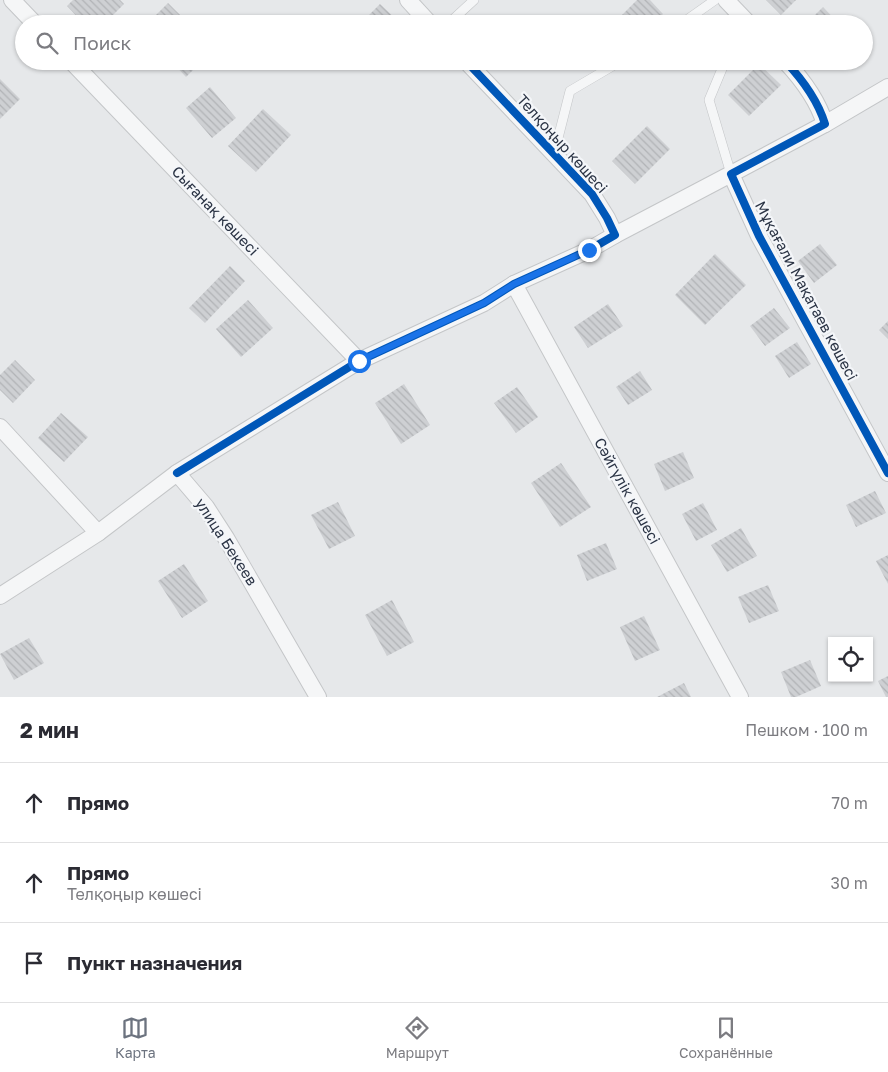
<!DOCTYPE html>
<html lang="ru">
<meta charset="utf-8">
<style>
:root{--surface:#fff;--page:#f2f2f3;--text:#2b2b33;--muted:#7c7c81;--line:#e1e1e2;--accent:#6c737f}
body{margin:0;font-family:"Golos Text",sans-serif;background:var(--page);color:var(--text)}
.controls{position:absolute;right:15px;bottom:15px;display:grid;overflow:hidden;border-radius:0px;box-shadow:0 1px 4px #0004}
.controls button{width:45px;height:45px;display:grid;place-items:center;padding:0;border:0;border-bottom:1px solid var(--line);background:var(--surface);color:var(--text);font:25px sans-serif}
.stop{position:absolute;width:15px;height:15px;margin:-11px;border:4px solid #1a73e8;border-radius:50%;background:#fff}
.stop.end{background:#1a73e8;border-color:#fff;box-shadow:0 1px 5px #0008}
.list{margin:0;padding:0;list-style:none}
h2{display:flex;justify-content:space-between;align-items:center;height:65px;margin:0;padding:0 20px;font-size:21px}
h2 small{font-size:16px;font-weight:400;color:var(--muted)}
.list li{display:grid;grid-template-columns:32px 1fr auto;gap:15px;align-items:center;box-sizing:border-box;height:80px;padding:0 20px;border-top:1px solid var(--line)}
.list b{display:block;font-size:19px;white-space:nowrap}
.list p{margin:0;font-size:16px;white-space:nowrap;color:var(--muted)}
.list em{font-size:16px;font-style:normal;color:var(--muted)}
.icon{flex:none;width:28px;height:28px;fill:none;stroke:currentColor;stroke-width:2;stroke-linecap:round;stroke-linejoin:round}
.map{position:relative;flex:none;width:888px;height:697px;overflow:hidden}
.search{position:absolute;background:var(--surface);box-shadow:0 1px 4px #0004;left:15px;right:15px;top:15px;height:55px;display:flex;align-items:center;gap:12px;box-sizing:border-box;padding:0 18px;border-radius:28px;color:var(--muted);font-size:19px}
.sheet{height:305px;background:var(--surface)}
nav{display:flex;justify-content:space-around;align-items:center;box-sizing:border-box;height:70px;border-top:1px solid var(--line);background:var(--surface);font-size:14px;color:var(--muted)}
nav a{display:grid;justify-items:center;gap:2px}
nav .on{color:var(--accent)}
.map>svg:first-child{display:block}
.building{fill:url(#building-back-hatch)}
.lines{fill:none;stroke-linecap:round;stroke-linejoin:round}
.service-casing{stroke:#c4c6c8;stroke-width:10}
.minor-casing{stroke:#c4c6c8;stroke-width:18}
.service{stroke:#f5f6f7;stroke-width:9}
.minor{stroke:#f5f6f7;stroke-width:16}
.cycleway-casing{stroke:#f4f6f9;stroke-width:11}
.cycleway{stroke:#0057b8;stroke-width:8}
.route{stroke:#1a73e8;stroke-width:6}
.labels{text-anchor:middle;stroke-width:4.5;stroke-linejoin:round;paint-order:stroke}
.street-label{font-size:15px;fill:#2b3445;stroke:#f4f6f9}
</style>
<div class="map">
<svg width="888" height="697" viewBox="0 0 888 697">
<defs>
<pattern id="building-back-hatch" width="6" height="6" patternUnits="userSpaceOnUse" patternTransform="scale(1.25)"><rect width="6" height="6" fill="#ced0d3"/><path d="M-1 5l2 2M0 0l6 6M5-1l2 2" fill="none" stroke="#b1b3b6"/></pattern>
</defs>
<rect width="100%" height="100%" fill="#e6e8ea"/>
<g class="building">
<polygon points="73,0 120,0 124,4 104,24 84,24 67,6"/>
<polygon points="637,0 650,0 663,14 653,24 613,24"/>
<polygon points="766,0 796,0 781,15"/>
<polygon points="168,3 186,21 183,24 147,24"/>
<polygon points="380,4 401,24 360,24"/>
<polygon points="823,7 839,24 806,24"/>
<polygon points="171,61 202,61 186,77"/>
<polygon points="759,64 781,85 749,116 728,95"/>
<polygon points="0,79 20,99 0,119"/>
<polygon points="210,87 236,118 212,138 186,108"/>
<polygon points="263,109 291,135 256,172 228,146"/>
<polygon points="647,126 670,149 635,184 612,161"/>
<polygon points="820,244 837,265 814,283 798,261"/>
<polygon points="715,254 746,285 705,325 675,295"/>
<polygon points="230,266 245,281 205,323 189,308"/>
<polygon points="248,300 273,328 241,357 216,329"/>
<polygon points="608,304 623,326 588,348 574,327"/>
<polygon points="774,308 790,328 765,346 750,326"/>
<polygon points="888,321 888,339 879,330"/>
<polygon points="797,342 811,364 789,378 775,356"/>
<polygon points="15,360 35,380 13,403 0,390 0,375"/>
<polygon points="640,371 652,390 628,405 616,387"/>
<polygon points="404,384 430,425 401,444 375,403"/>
<polygon points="517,387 538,417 516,433 494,403"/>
<polygon points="61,413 88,437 64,462 38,438"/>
<polygon points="683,452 694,478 665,491 654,464"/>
<polygon points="561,463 591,507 560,527 531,483"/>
<polygon points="875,491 886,513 856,527 846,505"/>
<polygon points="338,502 355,536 329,549 311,515"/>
<polygon points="703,503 717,530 696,541 682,514"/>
<polygon points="741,528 757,556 727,572 711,545"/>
<polygon points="606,543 617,569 587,581 577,555"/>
<polygon points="888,555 888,584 876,561"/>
<polygon points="184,564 208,601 182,618 158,581"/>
<polygon points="768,585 779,611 749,623 738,597"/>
<polygon points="392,600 414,642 387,656 365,615"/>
<polygon points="644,616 660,650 635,661 620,627"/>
<polygon points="29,638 44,663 14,680 0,654"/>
<polygon points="810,660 821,686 796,697 791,697 781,672"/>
<polygon points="888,676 888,697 886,697 878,681"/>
<polygon points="684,683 691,697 657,697"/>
</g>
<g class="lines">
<g class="service-casing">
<g id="service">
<polyline points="448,24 474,0"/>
<polyline points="681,24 715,0"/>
<polyline points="724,64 709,100 731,174"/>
<polyline points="554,154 570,91 621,61"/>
</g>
</g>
<g class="minor-casing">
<g id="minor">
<polyline points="12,0 35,24"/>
<polyline points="408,0 430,24"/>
<polyline points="726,0 749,24"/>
<polyline points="71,61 359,361"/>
<path d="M785,61c16,17 33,40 40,63l-94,50 28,62 129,237"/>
<polyline points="825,124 888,87"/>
<polyline points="615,235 731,174"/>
<polyline points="514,284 740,697"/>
<polyline points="0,427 98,533"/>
<polyline points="177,473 359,361 484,303 514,284 589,250 615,235 607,218 592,194 466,61"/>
<polyline points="0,596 98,533 177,473 206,507 226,538 318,697"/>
</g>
</g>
<use href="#service" class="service"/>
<use href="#minor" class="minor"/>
<g class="cycleway-casing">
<g id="cycleway">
<path d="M785,61c16,17 33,40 40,63l-94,50 28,62 129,237"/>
<polyline points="177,473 359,361 484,303 514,284 589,250 615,235 607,218 592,194 466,61"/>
</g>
</g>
<use href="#cycleway" class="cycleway"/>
</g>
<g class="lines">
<polyline class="route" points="359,361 484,303 514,284 589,250"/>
</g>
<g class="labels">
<g class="street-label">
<text transform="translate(562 144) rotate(48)" y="5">Телқоңыр көшесі</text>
<text transform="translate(215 211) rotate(46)" y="5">Сығанақ көшесі</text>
<text transform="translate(806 291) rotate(62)" y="5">Мұқағали Мақатаев көшесі</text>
<text transform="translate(627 491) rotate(61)" y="5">Сәйгүлік көшесі</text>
<text transform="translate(226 542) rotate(57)" y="5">улица Бекеев</text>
</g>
</g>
</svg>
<div class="controls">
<button><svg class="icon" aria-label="locate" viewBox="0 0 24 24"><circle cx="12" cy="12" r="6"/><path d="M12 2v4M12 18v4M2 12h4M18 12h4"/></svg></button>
</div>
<div class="stop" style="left:359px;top:361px"></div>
<div class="stop end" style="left:589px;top:250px"></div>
<div class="search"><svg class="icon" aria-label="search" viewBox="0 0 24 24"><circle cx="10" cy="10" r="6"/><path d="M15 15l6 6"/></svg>Поиск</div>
</div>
<section class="sheet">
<h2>2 мин<small>Пешком · 100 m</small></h2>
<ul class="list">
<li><svg class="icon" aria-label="ahead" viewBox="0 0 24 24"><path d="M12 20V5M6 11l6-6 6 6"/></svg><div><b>Прямо</b></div><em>70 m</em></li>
<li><svg class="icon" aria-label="ahead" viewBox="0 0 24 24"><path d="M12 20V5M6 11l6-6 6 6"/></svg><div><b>Прямо</b><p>Телқоңыр көшесі</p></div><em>30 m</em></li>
<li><svg class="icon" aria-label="arrive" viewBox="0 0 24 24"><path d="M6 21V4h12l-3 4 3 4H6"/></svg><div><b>Пункт назначения</b></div></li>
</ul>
</section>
<nav>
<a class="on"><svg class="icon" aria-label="map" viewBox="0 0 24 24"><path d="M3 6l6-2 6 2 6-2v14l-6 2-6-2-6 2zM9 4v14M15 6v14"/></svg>Карта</a>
<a><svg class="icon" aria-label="directions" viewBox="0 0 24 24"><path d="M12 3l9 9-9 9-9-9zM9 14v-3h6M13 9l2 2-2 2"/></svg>Маршрут</a>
<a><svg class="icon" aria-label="saved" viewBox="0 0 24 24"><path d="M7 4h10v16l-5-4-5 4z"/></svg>Сохранённые</a>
</nav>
